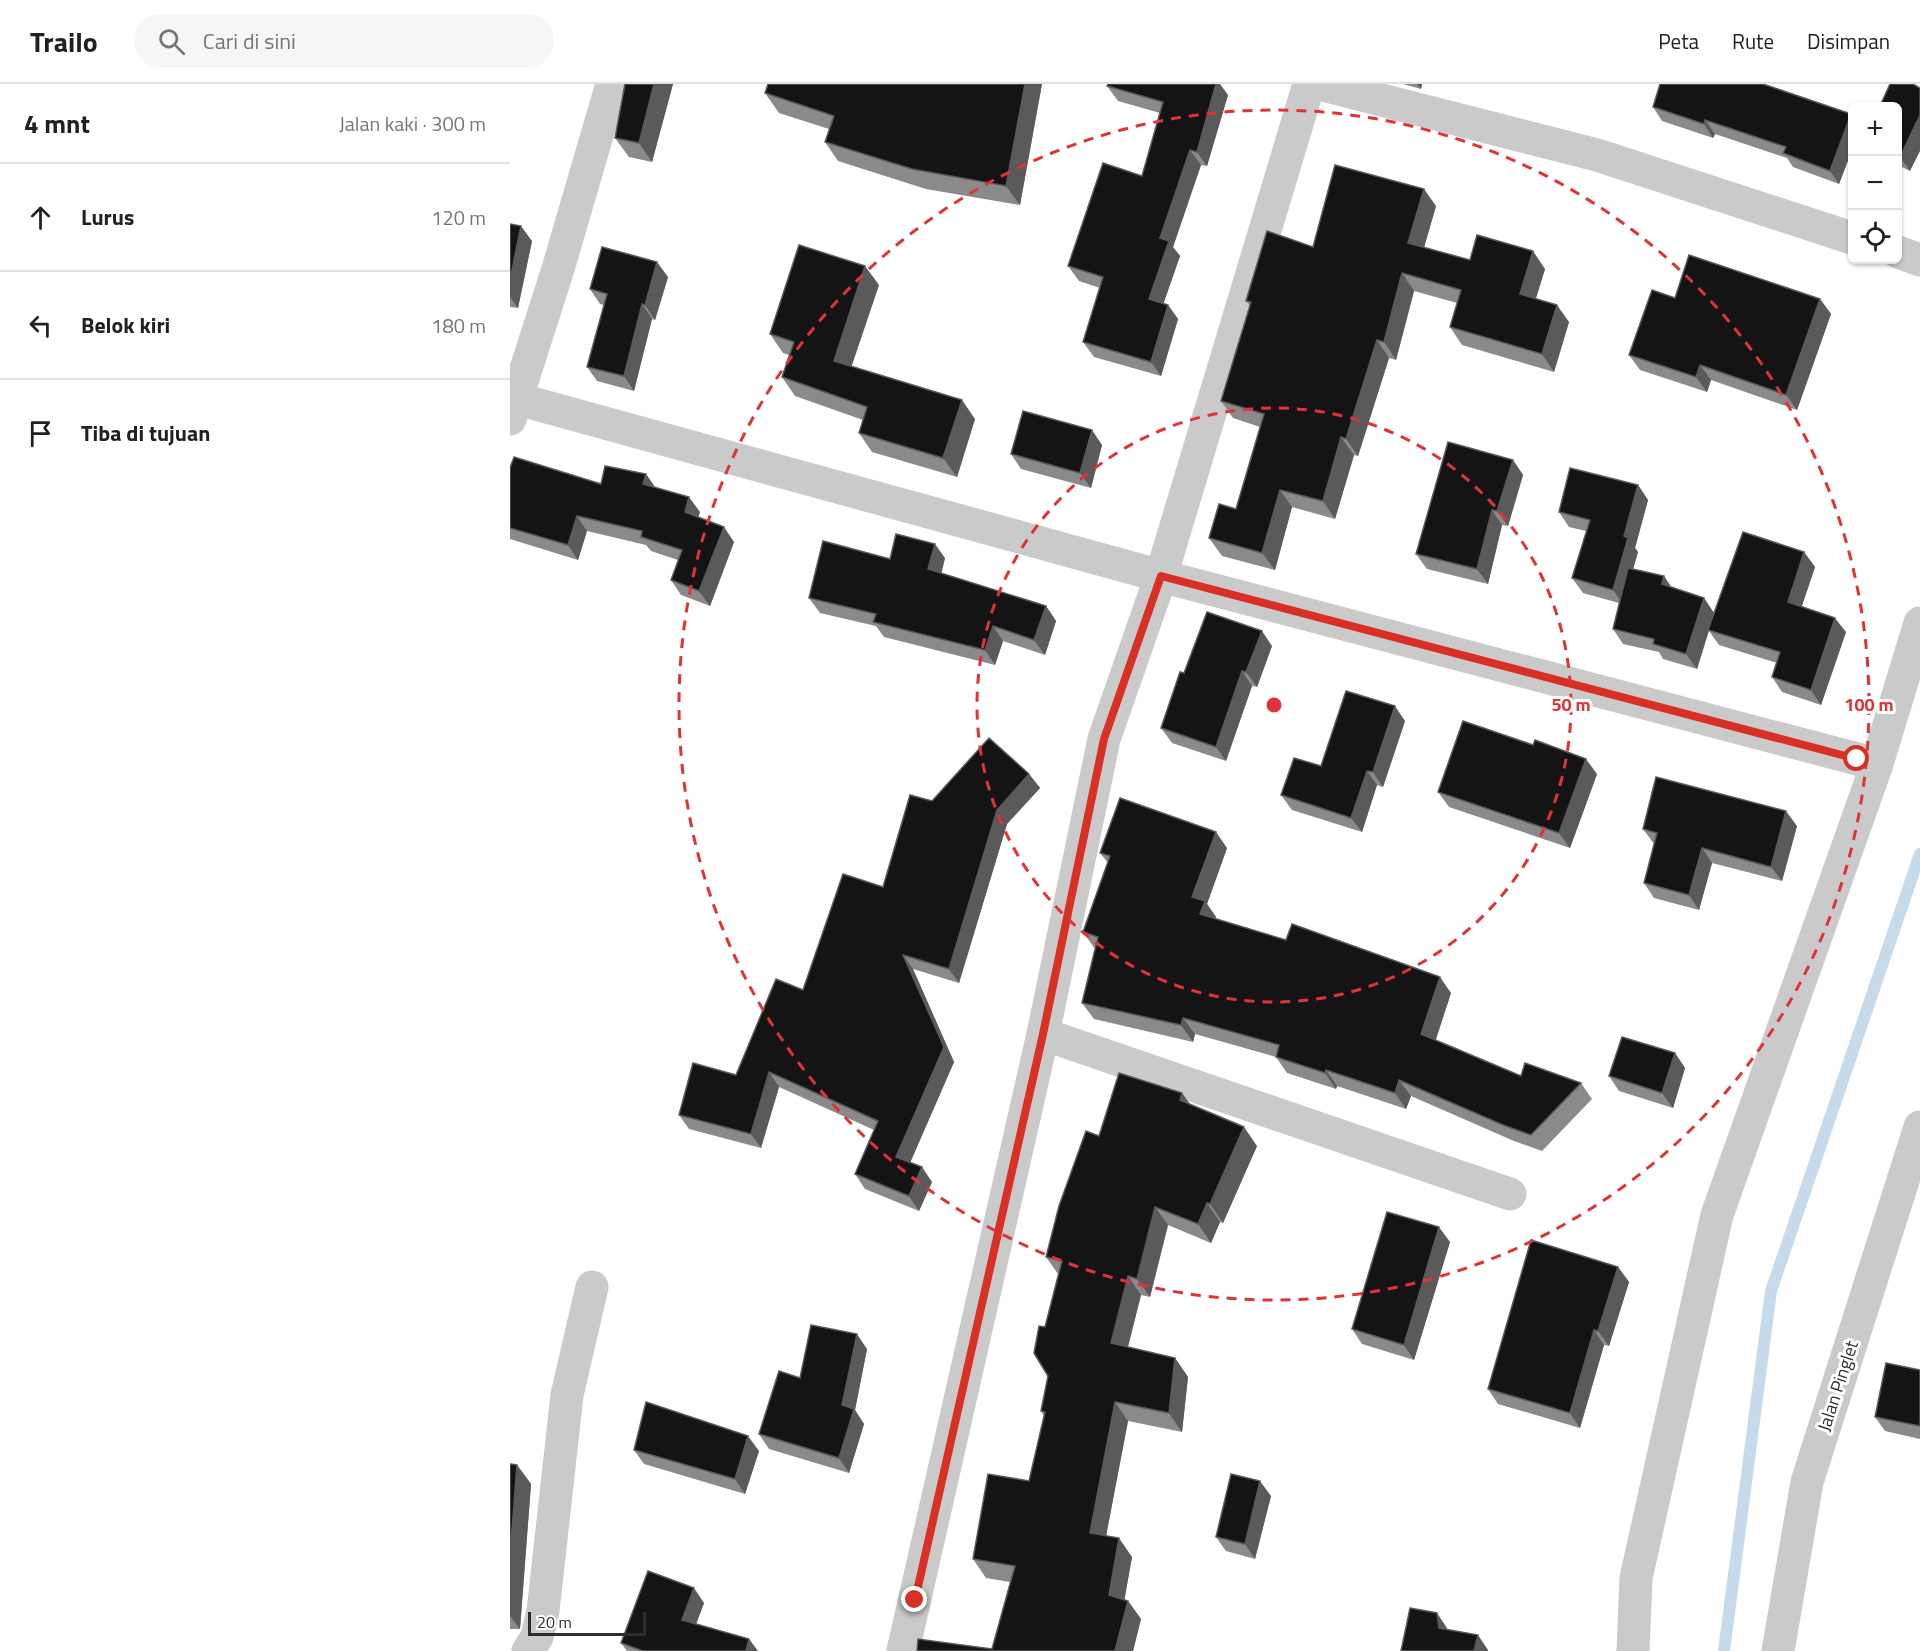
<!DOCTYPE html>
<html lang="id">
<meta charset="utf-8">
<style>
:root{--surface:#fff;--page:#f6f6f6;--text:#202124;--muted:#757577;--line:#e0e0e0}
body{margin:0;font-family:"Titillium Web",sans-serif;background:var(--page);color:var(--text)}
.controls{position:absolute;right:18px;top:18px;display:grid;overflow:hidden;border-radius:9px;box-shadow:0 2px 4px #0004}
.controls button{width:54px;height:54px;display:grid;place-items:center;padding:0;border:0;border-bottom:2px solid var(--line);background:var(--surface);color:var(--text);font:30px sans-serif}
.scale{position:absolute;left:18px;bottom:15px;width:118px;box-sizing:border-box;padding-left:6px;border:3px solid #2d2d2d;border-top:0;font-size:16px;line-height:21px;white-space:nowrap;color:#2d2d2d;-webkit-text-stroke:4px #fff;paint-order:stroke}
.stop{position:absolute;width:18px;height:18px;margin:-14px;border:4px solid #d93025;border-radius:50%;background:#fff}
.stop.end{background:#d93025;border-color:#fff;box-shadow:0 2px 6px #0008}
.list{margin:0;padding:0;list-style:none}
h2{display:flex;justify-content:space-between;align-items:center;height:78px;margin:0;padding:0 24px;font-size:26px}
h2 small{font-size:20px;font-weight:400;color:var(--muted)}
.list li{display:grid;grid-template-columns:39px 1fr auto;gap:18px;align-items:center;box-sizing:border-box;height:108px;padding:0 24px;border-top:2px solid var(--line)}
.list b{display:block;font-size:22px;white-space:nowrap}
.list em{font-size:20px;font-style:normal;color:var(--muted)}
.icon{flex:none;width:33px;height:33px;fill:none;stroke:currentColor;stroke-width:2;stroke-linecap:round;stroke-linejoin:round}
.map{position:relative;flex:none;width:1410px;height:1567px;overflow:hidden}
header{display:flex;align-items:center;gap:36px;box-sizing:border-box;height:84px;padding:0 30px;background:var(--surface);border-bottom:2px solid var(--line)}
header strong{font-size:28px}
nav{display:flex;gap:33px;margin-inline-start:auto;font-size:21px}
.search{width:420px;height:54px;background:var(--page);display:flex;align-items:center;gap:15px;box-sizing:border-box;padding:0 21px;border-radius:33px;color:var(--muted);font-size:22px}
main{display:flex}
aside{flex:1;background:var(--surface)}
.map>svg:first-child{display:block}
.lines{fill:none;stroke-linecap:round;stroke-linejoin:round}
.stream{stroke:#c7daea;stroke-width:12}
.minor{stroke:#cacaca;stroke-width:33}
.wall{fill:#8a8a8a}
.shaded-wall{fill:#5a5a5a}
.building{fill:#141414;stroke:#5a5a5a;stroke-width:1.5}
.route{stroke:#d93025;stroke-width:8}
.ring{fill:none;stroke:#e03336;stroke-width:3;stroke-dasharray:10 8}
.labels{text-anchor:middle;stroke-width:6;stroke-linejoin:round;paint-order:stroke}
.street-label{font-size:18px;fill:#2d2d2d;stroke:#fff}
.centre{fill:#e03336;stroke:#fff;stroke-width:3}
.ring-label{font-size:18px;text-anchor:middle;font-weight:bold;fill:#e03336;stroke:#fff;stroke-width:6;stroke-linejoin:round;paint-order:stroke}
</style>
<header>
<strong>Trailo</strong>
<div class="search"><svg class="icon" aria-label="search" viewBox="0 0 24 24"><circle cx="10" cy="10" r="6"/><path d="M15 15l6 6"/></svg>Cari di sini</div>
<nav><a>Peta</a><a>Rute</a><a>Disimpan</a></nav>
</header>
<main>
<aside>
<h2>4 mnt<small>Jalan kaki · 300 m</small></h2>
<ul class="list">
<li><svg class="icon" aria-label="ahead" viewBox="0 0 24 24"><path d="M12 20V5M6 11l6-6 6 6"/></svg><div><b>Lurus</b></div><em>120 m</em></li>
<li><svg class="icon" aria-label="left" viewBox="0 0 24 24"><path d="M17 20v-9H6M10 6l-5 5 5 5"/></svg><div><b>Belok kiri</b></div><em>180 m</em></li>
<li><svg class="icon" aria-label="arrive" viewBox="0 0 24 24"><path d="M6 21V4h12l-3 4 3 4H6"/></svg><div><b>Tiba di tujuan</b></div></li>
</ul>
</aside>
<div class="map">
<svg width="1410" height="1567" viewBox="0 0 1410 1567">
<rect width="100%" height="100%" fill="#fff"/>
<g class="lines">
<polyline class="stream" points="1214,1567 1261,1207 1410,770"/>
<g class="minor">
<polyline points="809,0 1087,71 1342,154"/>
<polyline points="1388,168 1410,176"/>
<polyline points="0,313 651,492 1351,676 1366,683"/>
<polyline points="0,335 48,185 102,0"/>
<polyline points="533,950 1000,1110"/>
<polyline points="18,1567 27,1553 33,1527 57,1311 82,1203"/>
<polyline points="393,1567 533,950 594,655 651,492 799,0"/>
<polyline points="1123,1567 1126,1494 1207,1131 1366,683 1410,539"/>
<polyline points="1268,1567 1297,1398 1410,1043"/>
</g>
</g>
<g class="wall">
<polygon points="115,0 163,0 142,78 119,73 105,54"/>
<polygon points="258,0 532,0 510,121 416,105 328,77 315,58 319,45 269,29 255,9"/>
<polygon points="893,0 912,0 911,5"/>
<polygon points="597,2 718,11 697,82 691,81 663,163 670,172 653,219 658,221 668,235 651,292 584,273 573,258 590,204 569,197 558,182 632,92 650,29 608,17"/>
<polygon points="1388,22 1400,87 1388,81"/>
<polygon points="1143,23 1341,30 1342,32 1342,66 1329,100 1283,83 1277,74 1205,50 1203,54 1152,37"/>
<polygon points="926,122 914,164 960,176 1035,185 1026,214 1059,238 1044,288 952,261 940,243 947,219 904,207 886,276 879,274 848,372 844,371 825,435 782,423 765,486 712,472 699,454 726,425 750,343 723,334 711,317 740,222 736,217 803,163"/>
<polygon points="0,140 22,157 8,224 0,223"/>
<polygon points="158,193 145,236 142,235 124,307 87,297 77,283 94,221 90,220 80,205"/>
<polygon points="369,201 341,282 465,335 447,393 362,368 349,349 353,336 285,312 272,293 279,271 273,269 260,250"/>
<polygon points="1165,214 1310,215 1321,230 1287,326 1201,296 1197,308 1130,286 1119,271"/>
<polygon points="592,361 581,404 511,385 501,370"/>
<polygon points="1003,376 1013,391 998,442 992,441 978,500 917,485 906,470"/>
<polygon points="0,384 91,400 136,390 145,403 190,428 188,433 224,458 200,522 171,511 161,496 168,476 141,467 136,461 77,447 68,476 0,455"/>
<polygon points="1128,401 1138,416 1125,464 1128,468 1123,485 1154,492 1161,504 1194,514 1204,529 1294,468 1305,483 1292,522 1336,548 1311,621 1272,608 1262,593 1267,579 1209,561 1199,547 1187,585 1153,575 1149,568 1113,560 1103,545 1109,519 1073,509 1062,494 1076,447 1059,443 1049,428"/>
<polygon points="435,474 431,489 536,522 546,537 535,571 493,557 485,581 374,553 366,542 310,529 299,514 380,475"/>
<polygon points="762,562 747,603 742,602 716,677 662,659 651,644 674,589"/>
<polygon points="895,637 873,703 867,701 852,748 782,726 771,711 811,682"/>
<polygon points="519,690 530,704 497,740 449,899 403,885 444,978 400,1079 422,1098 409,1127 355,1105 345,1090 364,1046 269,1003 251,1064 179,1045 169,1031 226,991 293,906 373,803 422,717"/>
<polygon points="1087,690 1060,764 939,723 928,708"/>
<polygon points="1287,742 1272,797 1202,779 1189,826 1144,814 1134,799 1144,760 1133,745"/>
<polygon points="717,764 697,820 706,833 705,835 941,909 926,956 1011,992 1071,999 1082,1015 1032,1067 1004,1057 901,1012 896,1025 827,1002 826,1005 777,989 766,973 685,950 683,958 584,935 572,919 585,865 573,848 598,779 590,769"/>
<polygon points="1165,969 1175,984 1163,1024 1109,1007 1099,992"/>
<polygon points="672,1009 680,1020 747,1062 713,1139 710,1138 701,1159 658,1141 640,1213 631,1211 618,1263 665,1274 678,1293 672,1348 618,1337 596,1452 622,1473 614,1516 618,1517 631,1535 623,1567 407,1567 482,1565 500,1498 476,1494 463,1475 519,1397 534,1332 531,1327 538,1292 535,1243 548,1190 536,1173 589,1052"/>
<polygon points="940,1158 904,1276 852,1260 842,1245"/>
<polygon points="1108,1183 1119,1198 1099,1262 1094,1261 1070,1344 988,1320 978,1305"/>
<polygon points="357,1265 345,1326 354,1340 339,1389 259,1365 249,1350 290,1294"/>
<polygon points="1410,1286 1410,1355 1375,1347 1365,1333"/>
<polygon points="124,1366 249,1367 235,1410 134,1380"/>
<polygon points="0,1380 7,1381 21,1400 10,1545 0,1545"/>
<polygon points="761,1412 745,1475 716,1467 706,1453"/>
<polygon points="194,1519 186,1540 248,1567 117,1567 111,1559"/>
</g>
<g class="shaded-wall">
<polygon points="144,0 163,0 142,78 129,59"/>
<polygon points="515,0 532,0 510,121 496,102"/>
<polygon points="706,0 710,0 718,11 697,82 687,68"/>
<polygon points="907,0 912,0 911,5"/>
<polygon points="1341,30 1342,32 1342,66 1329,100 1320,87"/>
<polygon points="1410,31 1410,67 1400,87 1390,73"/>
<polygon points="1195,36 1205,50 1203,54 1194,40"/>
<polygon points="680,66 691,81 663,163 670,172 650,230 639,215 650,154"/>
<polygon points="914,105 926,122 910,177 898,159"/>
<polygon points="11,142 22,157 8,224 0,213 0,196"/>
<polygon points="1023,167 1035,185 1022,227 1010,210"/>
<polygon points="147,178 158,193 145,236 135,221"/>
<polygon points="355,182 369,201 337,296 324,277"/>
<polygon points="892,189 904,207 886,276 874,258"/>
<polygon points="1310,215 1321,230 1287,326 1276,311"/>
<polygon points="132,220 142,235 124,307 114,292"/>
<polygon points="658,221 668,235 651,292 641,278"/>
<polygon points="1047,221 1059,238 1044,288 1032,270"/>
<polygon points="867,256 879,274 848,372 836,355"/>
<polygon points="1190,281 1201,296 1197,308 1186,293"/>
<polygon points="452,316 465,335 447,393 433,374"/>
<polygon points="582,346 592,361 581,404 570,389"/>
<polygon points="831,353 844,371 825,435 813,417"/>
<polygon points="1003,376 1013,391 998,442 987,427"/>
<polygon points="136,390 146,405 133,400"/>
<polygon points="1128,401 1138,416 1125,464 1128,468 1113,520 1103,506 1114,452"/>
<polygon points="770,406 782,423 765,486 752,469"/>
<polygon points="179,413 190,428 185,443 175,428"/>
<polygon points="982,426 992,441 978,500 967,485"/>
<polygon points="67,432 77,447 68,476 58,461"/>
<polygon points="214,443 224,458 200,522 189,507"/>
<polygon points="425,460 435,474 429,500 418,485"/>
<polygon points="1294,468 1305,483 1288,533 1278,518"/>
<polygon points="1154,492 1164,507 1152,500"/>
<polygon points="1194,514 1204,529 1187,585 1176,570"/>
<polygon points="536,522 546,537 535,571 524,556"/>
<polygon points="1325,534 1336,548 1311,621 1301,606"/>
<polygon points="483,542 493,557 485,581 475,566"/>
<polygon points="752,547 762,562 747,603 736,588"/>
<polygon points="732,587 742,602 716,677 706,663"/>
<polygon points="885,622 895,637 873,703 863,688"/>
<polygon points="1076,675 1087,690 1060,764 1049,749"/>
<polygon points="857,687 867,701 852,748 841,734"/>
<polygon points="519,690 530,704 497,740 449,899 439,885 487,726"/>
<polygon points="1276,727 1287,742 1272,797 1261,783"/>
<polygon points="706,748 717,764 697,820 706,833 701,846 690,830 682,813"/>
<polygon points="1192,764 1202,779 1189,826 1179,811"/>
<polygon points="393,871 403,885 444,978 396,1088 386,1073"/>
<polygon points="930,893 941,909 922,966 911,950"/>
<polygon points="673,934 685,950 683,958 671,941"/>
<polygon points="1165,969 1175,984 1163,1024 1152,1009"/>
<polygon points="816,986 827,1002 826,1005 815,989"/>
<polygon points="259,988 269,1003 251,1064 241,1050"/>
<polygon points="889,996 901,1012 896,1025 885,1009"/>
<polygon points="672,1009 685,1028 670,1016"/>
<polygon points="734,1043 747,1062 713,1139 700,1120"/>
<polygon points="412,1083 422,1098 409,1127 399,1112"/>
<polygon points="697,1119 710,1138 701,1159 688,1140"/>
<polygon points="645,1123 658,1141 640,1213 627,1195"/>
<polygon points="929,1143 940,1158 904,1276 894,1261"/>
<polygon points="1108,1183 1119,1198 1099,1262 1088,1247"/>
<polygon points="618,1192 631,1211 614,1278 601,1259"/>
<polygon points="1084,1246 1094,1261 1070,1344 1060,1329"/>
<polygon points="347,1250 357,1265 345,1326 354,1340 339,1389 329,1374 332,1321"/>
<polygon points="665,1274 678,1293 672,1348 659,1329"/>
<polygon points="605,1318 618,1337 593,1468 580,1449"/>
<polygon points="238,1352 249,1367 235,1410 225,1395"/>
<polygon points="7,1381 21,1400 10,1545 0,1532 0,1472"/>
<polygon points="750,1397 761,1412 745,1475 735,1460"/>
<polygon points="609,1454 622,1473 612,1530 599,1511"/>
<polygon points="184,1504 194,1519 182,1551 172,1536"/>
<polygon points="618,1517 631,1535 623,1567 605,1567"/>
<polygon points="927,1529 937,1544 940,1559 929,1544"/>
<polygon points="968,1551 978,1566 978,1567 964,1567"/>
<polygon points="239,1555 248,1567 236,1567"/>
</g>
<g class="building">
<polygon points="115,0 144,0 129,59 105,54"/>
<polygon points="258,0 515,0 496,102 402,85 315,58 324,32 255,9"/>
<polygon points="598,0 706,0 687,68 680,66 650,154 659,157 639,215 658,221 641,278 573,258 593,193 558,182 593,79 632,92 653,18 597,2"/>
<polygon points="1150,0 1253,0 1341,30 1320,87 1273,69 1276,63 1195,36 1194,40 1143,23"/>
<polygon points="1380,0 1403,0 1410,4 1410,31 1390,73 1388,71 1388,22 1370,22"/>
<polygon points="825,81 914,105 898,159 960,176 967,151 1023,167 1010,210 1047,221 1032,270 940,243 951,206 892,189 874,258 867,256 836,355 831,353 813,417 770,406 752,469 699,454 709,420 726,425 754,330 711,317 741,218 736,217 757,147 803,163"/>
<polygon points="0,140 11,142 0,196"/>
<polygon points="289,161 355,182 324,277 452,316 433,374 349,349 357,323 272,293 284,258 260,250"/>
<polygon points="92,163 147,178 135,221 132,220 114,292 77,283 97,210 80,205"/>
<polygon points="1179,171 1310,215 1276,311 1190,281 1186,293 1119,271 1142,206 1165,214"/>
<polygon points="513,327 582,346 570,389 501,370"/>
<polygon points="938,358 1003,376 987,427 982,426 967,485 906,470"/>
<polygon points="4,373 91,400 95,382 136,390 133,400 179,413 175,428 214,443 189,507 161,496 172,466 131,453 132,447 67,432 58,461 0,444 0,384"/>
<polygon points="1060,384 1128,401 1114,452 1118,454 1103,506 1062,494 1080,436 1049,428"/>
<polygon points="1233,448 1294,468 1278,518 1325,534 1301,606 1262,593 1270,568 1198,546"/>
<polygon points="386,450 425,460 418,485 536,522 524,556 483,542 475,566 363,538 366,530 299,514 313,457 380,475"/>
<polygon points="1118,484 1154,492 1152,500 1194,514 1176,570 1143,560 1144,555 1103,545"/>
<polygon points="697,528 752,547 736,588 732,587 706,663 651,644 670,588 674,589"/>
<polygon points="836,607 885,622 863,688 857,687 841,734 771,711 784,674 811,682"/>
<polygon points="953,637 1023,661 1025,656 1076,675 1049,749 928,708"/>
<polygon points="479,654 519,690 487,726 439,885 393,871 434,963 386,1073 412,1083 399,1112 345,1090 368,1037 259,988 241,1050 169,1031 183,979 226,991 266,895 293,906 333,790 373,803 400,711 422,717"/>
<polygon points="1146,693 1276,727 1261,783 1192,764 1179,811 1134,799 1147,749 1133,745"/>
<polygon points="610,714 706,748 682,813 695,817 690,830 776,856 782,840 930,893 911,950 1011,992 1015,979 1071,999 1021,1051 993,1041 889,996 885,1009 816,986 815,989 766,973 769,961 673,934 671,941 572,919 588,853 573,848 600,772 590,769"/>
<polygon points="1112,953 1165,969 1152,1009 1099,992"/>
<polygon points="609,989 672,1009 670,1016 734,1043 700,1120 697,1119 688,1140 645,1123 627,1195 618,1192 601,1259 665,1274 659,1329 605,1318 580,1449 609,1454 599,1511 618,1517 605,1567 407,1567 408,1555 482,1565 505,1482 463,1475 478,1390 519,1397 535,1328 531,1327 538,1292 524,1269 529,1242 535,1243 552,1177 536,1173 549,1122 576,1047 589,1052"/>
<polygon points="877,1128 929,1143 894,1261 842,1245"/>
<polygon points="1021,1156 1108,1183 1088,1247 1084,1246 1060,1329 978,1305"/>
<polygon points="301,1241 347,1250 332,1321 344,1325 329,1374 249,1350 269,1287 290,1294"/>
<polygon points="1376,1279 1410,1286 1410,1342 1365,1333"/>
<polygon points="136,1318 238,1352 225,1395 124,1366"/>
<polygon points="0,1380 7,1381 0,1472"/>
<polygon points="721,1390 750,1397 735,1460 706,1453"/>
<polygon points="138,1487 184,1504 172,1536 239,1555 236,1567 133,1567 111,1559"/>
<polygon points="900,1524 927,1529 929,1544 968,1551 964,1567 891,1567"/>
</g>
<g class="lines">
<polyline class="route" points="405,1516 533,950 594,655 651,492 1347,675"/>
</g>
<g class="ring">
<circle cx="764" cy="621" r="297"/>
<circle cx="764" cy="621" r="595"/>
</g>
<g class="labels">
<g class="street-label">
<text transform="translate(1328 1302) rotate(-72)" y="6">Jalan Pinglet</text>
</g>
</g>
<circle cx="764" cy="621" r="9" class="centre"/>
<g class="ring-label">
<text x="1061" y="627">50 m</text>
<text x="1359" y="627">100 m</text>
</g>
</svg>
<div class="controls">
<button>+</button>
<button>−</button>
<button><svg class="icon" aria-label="locate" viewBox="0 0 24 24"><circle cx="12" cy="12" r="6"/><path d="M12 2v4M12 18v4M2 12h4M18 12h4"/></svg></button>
</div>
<div class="scale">20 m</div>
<div class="stop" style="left:1347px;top:675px"></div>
<div class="stop end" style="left:405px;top:1516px"></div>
</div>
</main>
